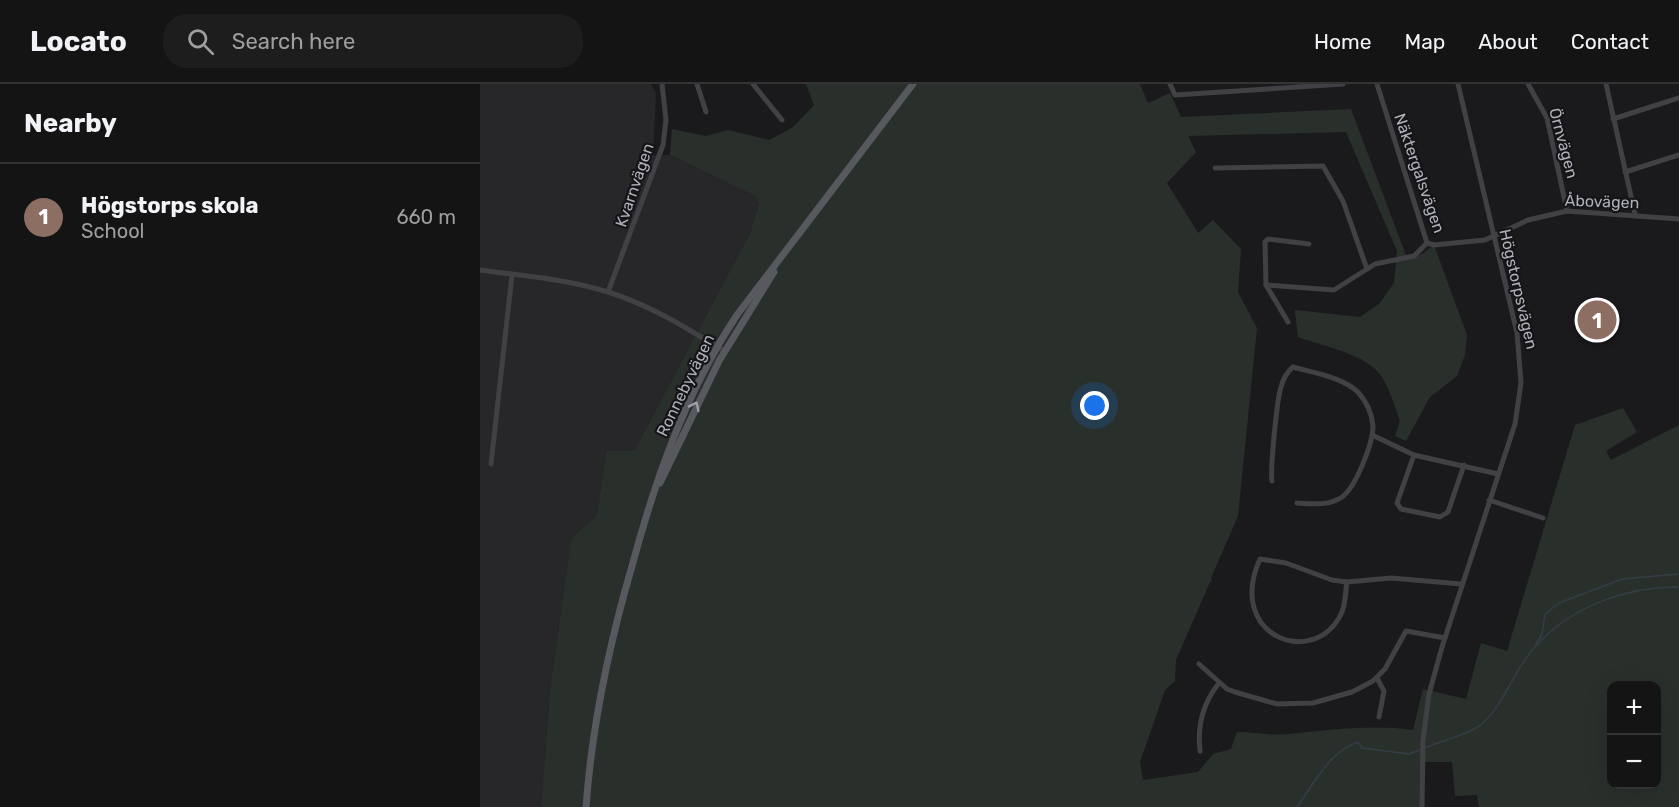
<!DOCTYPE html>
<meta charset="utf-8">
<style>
:root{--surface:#141415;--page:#1d1d1e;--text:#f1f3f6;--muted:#9d9ea0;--line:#333334;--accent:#0b8043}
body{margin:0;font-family:Rubik,sans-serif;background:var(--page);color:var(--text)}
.controls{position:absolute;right:18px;bottom:18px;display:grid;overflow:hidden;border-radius:12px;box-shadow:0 6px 24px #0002}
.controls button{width:54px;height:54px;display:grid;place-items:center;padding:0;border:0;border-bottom:2px solid var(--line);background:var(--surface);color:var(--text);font:30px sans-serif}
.you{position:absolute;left:615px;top:322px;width:21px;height:21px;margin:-15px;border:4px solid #fff;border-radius:50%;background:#1a73e8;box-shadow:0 0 0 9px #1a73e833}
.badge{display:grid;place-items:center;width:39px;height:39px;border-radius:50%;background:var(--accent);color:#fff;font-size:20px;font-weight:700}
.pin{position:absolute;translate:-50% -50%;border:3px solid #fff;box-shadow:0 2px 6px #0006}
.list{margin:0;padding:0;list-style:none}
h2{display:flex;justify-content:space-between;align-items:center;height:78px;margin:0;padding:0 24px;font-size:26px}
h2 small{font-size:20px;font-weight:400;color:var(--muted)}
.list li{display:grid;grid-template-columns:39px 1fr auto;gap:18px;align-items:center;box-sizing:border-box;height:108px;padding:0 24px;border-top:2px solid var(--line)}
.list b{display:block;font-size:22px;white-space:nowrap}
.list p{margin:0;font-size:20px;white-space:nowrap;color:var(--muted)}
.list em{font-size:20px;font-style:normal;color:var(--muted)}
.icon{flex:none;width:33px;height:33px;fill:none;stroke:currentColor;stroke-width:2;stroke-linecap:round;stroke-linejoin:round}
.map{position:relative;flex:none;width:1199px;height:723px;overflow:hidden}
header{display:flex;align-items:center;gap:36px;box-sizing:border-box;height:84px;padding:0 30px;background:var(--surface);border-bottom:2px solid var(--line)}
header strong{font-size:28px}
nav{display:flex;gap:33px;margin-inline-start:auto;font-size:21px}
.search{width:420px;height:54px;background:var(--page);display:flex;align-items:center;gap:15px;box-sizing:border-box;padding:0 21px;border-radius:24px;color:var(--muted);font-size:22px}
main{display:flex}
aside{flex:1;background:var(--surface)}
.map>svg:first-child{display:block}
.built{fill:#272629}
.green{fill:#29302c;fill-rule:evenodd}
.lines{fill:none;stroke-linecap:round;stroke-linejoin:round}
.stream{stroke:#363c46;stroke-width:1.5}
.minor{stroke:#414145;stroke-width:5}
.major{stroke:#58585f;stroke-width:7}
.oneway{stroke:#9d9ea8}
.labels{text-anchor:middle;stroke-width:4.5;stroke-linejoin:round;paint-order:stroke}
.street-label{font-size:16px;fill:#aeb0ba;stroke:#151517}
</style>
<header>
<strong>Locato</strong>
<div class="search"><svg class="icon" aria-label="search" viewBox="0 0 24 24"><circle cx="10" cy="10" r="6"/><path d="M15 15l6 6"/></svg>Search here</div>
<nav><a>Home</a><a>Map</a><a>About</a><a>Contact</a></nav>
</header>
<main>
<aside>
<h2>Nearby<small></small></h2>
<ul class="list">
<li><span class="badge" style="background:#8d6e63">1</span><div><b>Högstorps skola</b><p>School</p></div><em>660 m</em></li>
</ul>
</aside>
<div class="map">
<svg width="1199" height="723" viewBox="0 0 1199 723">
<rect width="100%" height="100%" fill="#1a1a1c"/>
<polygon class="built" points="0,0 171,0 176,9 173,71 190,71 275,112 279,120 270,149 154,367 126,367 117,431 91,455 70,606 61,723 0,723"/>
<path class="green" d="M326,0h334l8,19 22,-10 11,24 170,-8 56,149 15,-4 12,-9 33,90 -2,20 -8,21 -27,21 -24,44 -11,-5 5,-15c-5,-14 -10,-31 -18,-44 -16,-24 -58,-30 -84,-40l-3,-27 65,7 19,-13 15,-21 3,-32 -51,-119 -158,4 8,16 -29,31 31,50 15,-13 28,29 -3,43 19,36 -19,188 -27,62 1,3 -2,1 -34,78 -1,21 -10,9 -25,72 3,18 55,-8 15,-18 18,-5 6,-17c17,0 34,4 51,2 42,-4 83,-10 125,-4l10,-41 43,10 15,-56 26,8 68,-226 48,-17 14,24 -31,19 5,9 68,-35v382h-200l-2,-12 -22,1 -3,-34h-29l-1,45h-881l9,-117 21,-151 26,-24 9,-64h28l116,-218 9,-29 -4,-8 -85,-41 2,-26 34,7 22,-6 41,10 23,-12 22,-23zM1132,602h44v98h-44z"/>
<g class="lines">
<g class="stream">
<polyline points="1055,562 1062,550 1065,530 1079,519 1142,495 1199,490"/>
<path d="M944,664c15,-6 49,-15 59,-25 21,-19 32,-55 52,-76 35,-40 92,-61 144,-60"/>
<path d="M817,723c18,-25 31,-54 61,-65l4,6 47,6 11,-4"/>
</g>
<g class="minor">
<polyline points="217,0 226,28"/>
<polyline points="273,0 302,36"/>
<polyline points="690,0 695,11 863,0"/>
<polyline points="897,0 947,159 954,161 1005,156 1048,136 1087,127 1199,135"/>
<polyline points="1048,0 1067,34 1087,127"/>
<polyline points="1126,0 1155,130"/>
<polyline points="1133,35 1199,14"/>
<polyline points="735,84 843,82 863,117 887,185"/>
<polyline points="1145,88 1199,71"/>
<polyline points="829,160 788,155 785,158 786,201 854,206 895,180 934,172 947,159"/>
<path d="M0,186c43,6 87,9 128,22 42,13 79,36 116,59"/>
<polyline points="786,201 808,238"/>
<polyline points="128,208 183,61 186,36 182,0"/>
<polyline points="892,351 934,371 1018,390"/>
<polyline points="934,371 917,419 921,425 960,433 968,428 984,381"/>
<polyline points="11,380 32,191"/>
<path d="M792,397c-2,-12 5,-82 9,-94 2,-8 6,-15 12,-20 21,6 49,10 65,25 8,9 14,22 15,34 0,17 -17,61 -31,71 -13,9 -30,7 -45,6"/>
<polyline points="1009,416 1063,434"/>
<path d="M867,498c-2,12 -1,25 -8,36 -30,50 -113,16 -79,-59l26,4 46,17 15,2 44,-4 70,6"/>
<polyline points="719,580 747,605 755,608 797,620 833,619 872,608 893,597 905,585 926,547 965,554"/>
<polyline points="897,594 904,607 899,633"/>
<path d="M720,667c-3,-25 3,-48 19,-68"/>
<polyline points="942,723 943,656 949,610 962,563 1035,340 1041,299 1037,249 978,0"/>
</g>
<g class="major">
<polyline points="180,399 239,277 294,188"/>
<path d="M106,723c6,-82 23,-162 46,-241 24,-89 54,-174 105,-251l176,-231"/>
</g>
</g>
<defs><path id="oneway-chevron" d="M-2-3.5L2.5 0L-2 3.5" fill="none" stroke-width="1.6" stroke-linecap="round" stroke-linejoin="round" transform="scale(1.5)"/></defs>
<use class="oneway" href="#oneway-chevron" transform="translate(215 322) rotate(-64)"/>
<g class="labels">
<g class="street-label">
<text transform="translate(1084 59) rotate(75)" y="6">Örnvägen</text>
<text transform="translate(940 89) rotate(71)" y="6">Näktergalsvägen</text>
<text transform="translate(154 101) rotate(-71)" y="6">Kvarnvägen</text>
<text transform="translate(1122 117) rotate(2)" y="6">Åbovägen</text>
<text transform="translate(1039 205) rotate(77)" y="6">Högstorpsvägen</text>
<text transform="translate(205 301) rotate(-64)" y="6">Ronnebyvägen</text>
</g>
</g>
</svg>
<div class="controls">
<button>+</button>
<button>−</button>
</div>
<div class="you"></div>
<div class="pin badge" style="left:1117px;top:236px;background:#8d6e63">1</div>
</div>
</main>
